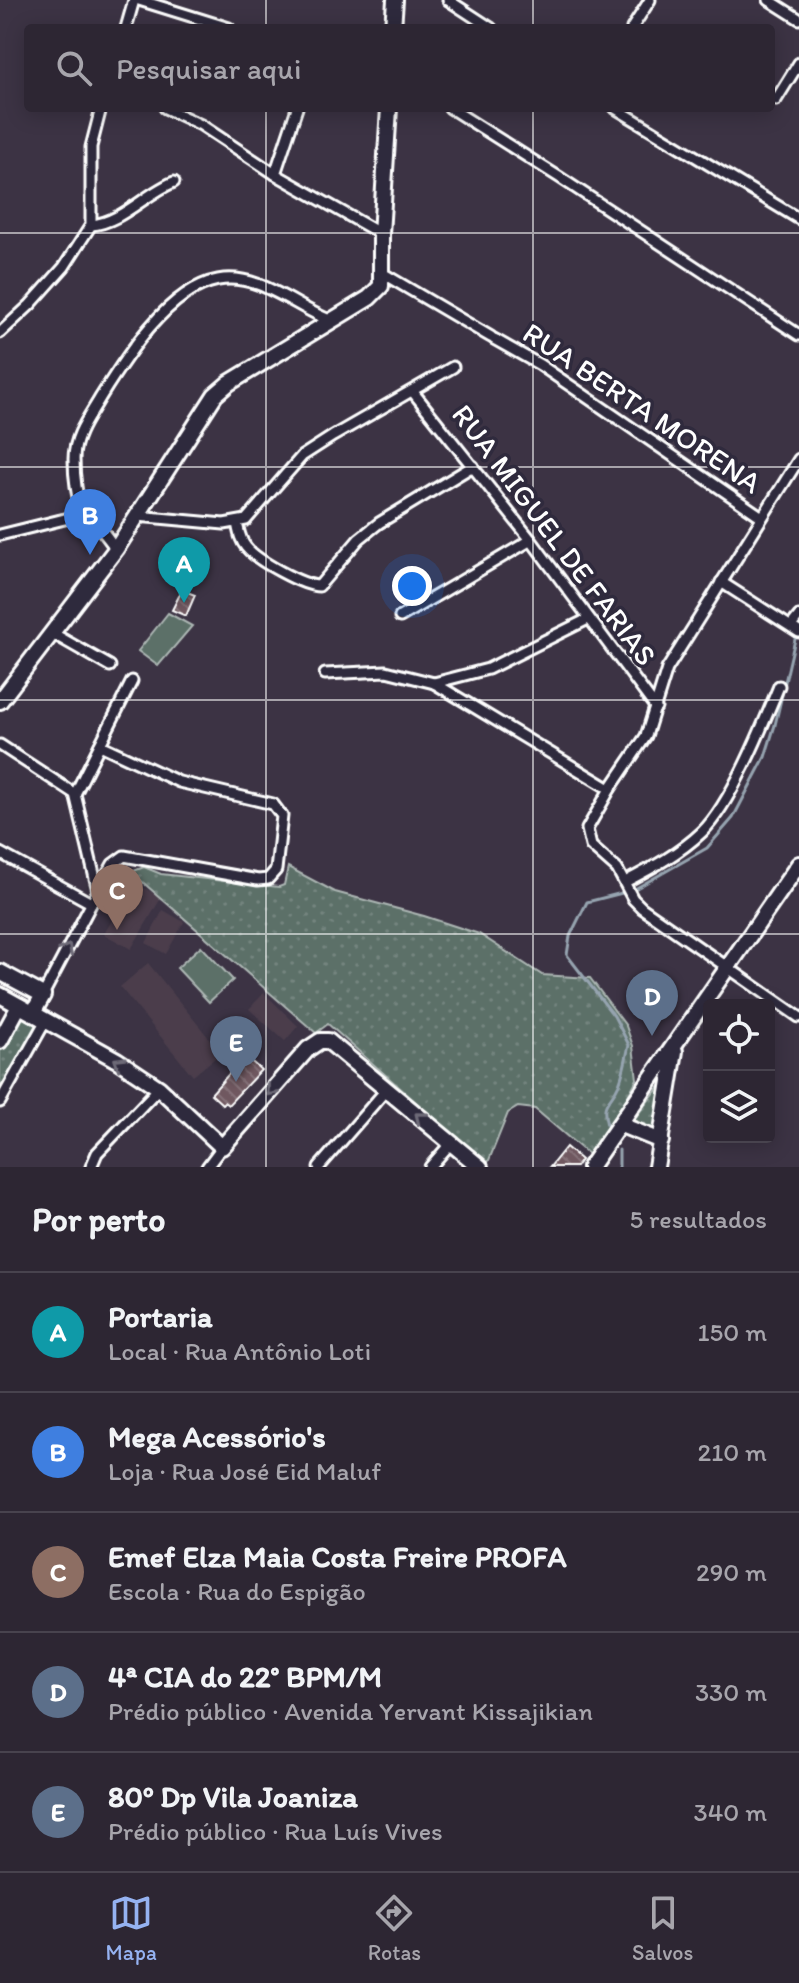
<!DOCTYPE html>
<html lang="pt">
<meta charset="utf-8">
<style>
:root{--surface:#2d2633;--page:#352e3b;--text:#f1f3f6;--muted:#a7a5ac;--line:#48434e;--accent:#95b2f1}
body{margin:0;font-family:Itim,sans-serif;background:var(--page);color:var(--text)}
.controls{position:absolute;right:24px;bottom:24px;display:grid;overflow:hidden;border-radius:8px;box-shadow:0 4px 20px #0003}
.controls button{width:72px;height:72px;display:grid;place-items:center;padding:0;border:0;border-bottom:2px solid var(--line);background:var(--surface);color:var(--text);font:40px sans-serif}
.you{position:absolute;left:412px;top:586px;width:28px;height:28px;margin:-20px;border:6px solid #fff;border-radius:50%;background:#1a73e8;box-shadow:0 0 0 12px #1a73e833}
.badge{display:grid;place-items:center;width:52px;height:52px;border-radius:50%;background:var(--accent);color:#fff;font-size:26px;font-weight:700}
.pin{position:absolute;translate:-50% -66px;filter:drop-shadow(0 2px 4px #0008)}
.pin::after{content:'';position:absolute;top:42px;width:28px;height:24px;background:inherit;clip-path:polygon(0 0,100% 0,50% 100%)}
.list{margin:0;padding:0;list-style:none}
h2{display:flex;justify-content:space-between;align-items:center;height:104px;margin:0;padding:0 32px;font-size:34px}
h2 small{font-size:26px;font-weight:400;color:var(--muted)}
.list li{display:grid;grid-template-columns:52px 1fr auto;gap:24px;align-items:center;box-sizing:border-box;height:120px;padding:0 32px;border-top:2px solid var(--line)}
.list b{display:block;font-size:30px;white-space:nowrap}
.list p{margin:0;font-size:26px;white-space:nowrap;color:var(--muted)}
.list em{font-size:26px;font-style:normal;color:var(--muted)}
.icon{flex:none;width:44px;height:44px;fill:none;stroke:currentColor;stroke-width:2;stroke-linecap:round;stroke-linejoin:round}
.map{position:relative;flex:none;width:799px;height:1167px;overflow:hidden}
.search{position:absolute;background:var(--surface);box-shadow:0 4px 20px #0003;left:24px;right:24px;top:24px;height:88px;display:flex;align-items:center;gap:20px;box-sizing:border-box;padding:0 28px;border-radius:8px;color:var(--muted);font-size:30px}
.sheet{height:704px;background:var(--surface)}
nav{display:flex;justify-content:space-around;align-items:center;box-sizing:border-box;height:112px;border-top:2px solid var(--line);background:var(--surface);font-size:22px;color:var(--muted)}
nav a{display:grid;justify-items:center;gap:4px}
nav .on{color:var(--accent)}
.map>svg:first-child{display:block}
.built{fill:#4b3e4c}
.grass{fill:url(#grass-dots);stroke:#adb7b4;stroke-width:2}
.pitch{fill:#5b6f68;stroke:#adb7b4;stroke-width:2}
.lines{fill:none;stroke-linecap:round;stroke-linejoin:round}
.stream{stroke:#96a4b0;stroke-width:3}
.building{fill:url(#building-back-hatch);stroke:#fff;stroke-width:2}
.street-casing{stroke:#fff;stroke-width:15}
.secondary-casing{stroke:#fff;stroke-width:20}
.street{stroke:#2f2a3d;stroke-width:9}
.secondary{stroke:#2f2a3d;stroke-width:14}
.oneway{stroke:#6d6a77}
.grid{fill:none;stroke:#fff;stroke-width:2;stroke-opacity:0.55}
.labels{text-anchor:middle;stroke-width:7;stroke-linejoin:round;paint-order:stroke}
.street-label{font-size:30px;fill:#fff;stroke:#2f2a3d}
</style>
<div class="map">
<svg width="799" height="1167" viewBox="0 0 799 1167">
<defs>
<pattern id="grass-dots" width="8" height="8" patternUnits="userSpaceOnUse" patternTransform="scale(2)"><rect width="8" height="8" fill="#5b6f68"/><path d="M2 2h.1M6 6h.1" fill="none" stroke="#74857f" stroke-width="1.8" stroke-linecap="round"/></pattern>
<pattern id="building-back-hatch" width="6" height="6" patternUnits="userSpaceOnUse" patternTransform="scale(2)"><rect width="6" height="6" fill="#6f5860"/><path d="M-1 5l2 2M0 0l6 6M5-1l2 2" fill="none" stroke="#857178"/></pattern>
</defs>
<rect width="100%" height="100%" fill="#3c3344"/>
<filter id="ink" filterUnits="userSpaceOnUse"><feTurbulence type="fractalNoise" baseFrequency=".0125" numOctaves="2"/><feDisplacementMap in="SourceGraphic" scale="16" xChannelSelector="R" yChannelSelector="G"/><feConvolveMatrix kernelMatrix="1 2 1 2 8 2 1 2 1" color-interpolation-filters="sRGB"/></filter>
<g filter="url(#ink)">
<g class="built">
<polygon points="135,882 161,898 131,949 104,934"/>
<polygon points="163,910 184,922 166,954 146,943"/>
<polygon points="148,963 221,1053 193,1076 120,987"/>
<polygon points="264,993 298,1026 285,1041 249,1009"/>
</g>
<g class="grass">
<polygon points="144,867 161,874 279,887 284,885 288,867 335,892 424,916 479,934 542,975 590,978 626,1026 633,1046 637,1079 622,1107 589,1155 535,1109 518,1107 508,1113 487,1165 328,1024 316,1033 131,872"/>
<polygon points="20,1011 42,1023 0,1095 0,1047"/>
<polygon points="666,1078 658,1134 632,1122"/>
</g>
<g class="pitch">
<polygon points="168,613 192,626 158,666 138,651"/>
<polygon points="201,946 233,980 209,1002 177,968"/>
</g>
<g class="lines">
<g class="stream">
<polyline points="633,890 707,848 733,818 765,757 775,725 796,635"/>
<path d="M607,1125c-7,-25 4,-22 12,-41 5,-12 7,-26 10,-39l-15,-29 -47,-61 3,-19 17,-34 39,-10"/>
<polyline points="619,1150 619,1167"/>
</g>
</g>
<g class="building">
<polygon points="182,590 195,595 186,616 172,610"/>
<polygon points="245,1056 261,1070 228,1105 224,1102 222,1104 211,1094"/>
<polygon points="566,1147 581,1160 576,1167 550,1167"/>
</g>
<g class="lines">
<g class="street-casing">
<g id="street">
<polyline points="139,0 229,28"/>
<polyline points="448,0 491,28"/>
<polyline points="769,0 799,19"/>
<polyline points="126,28 134,0"/>
<polyline points="632,28 650,0"/>
<polyline points="776,100 799,63"/>
<polyline points="165,108 201,125 275,174 381,234"/>
<polyline points="450,108 559,177 799,335"/>
<polyline points="615,108 799,219"/>
<polyline points="275,174 297,108"/>
<path d="M91,225c30,-2 55,-32 83,-43"/>
<polyline points="382,273 491,337"/>
<polyline points="0,333 30,305 64,267 91,225 91,147 101,108"/>
<polyline points="494,339 540,365 762,517"/>
<polyline points="413,392 531,540 656,708"/>
<polyline points="799,459 667,669 646,736 610,789 587,829 591,846 617,869 633,899 642,908 799,1017"/>
<polyline points="137,516 224,524 246,520 302,456 333,436 453,367"/>
<path d="M237,523c2,9 3,17 9,24 10,13 57,39 73,39l40,-47 20,-16 94,-57"/>
<polyline points="0,535 85,514"/>
<path d="M116,549c-6,-8 -12,-17 -19,-24 -4,-4 -10,-7 -13,-12 -8,-14 -10,-39 -10,-54 0,-23 15,-42 26,-61 25,-40 68,-109 118,-118 41,-8 78,28 114,41"/>
<polyline points="721,582 799,632"/>
<polyline points="400,617 531,540"/>
<polyline points="791,626 799,616"/>
<polyline points="52,633 110,666"/>
<polyline points="325,674 386,671 434,683 610,789"/>
<polyline points="434,683 488,669 588,619"/>
<polyline points="0,745 75,794 98,891 43,995"/>
<polyline points="75,794 132,681"/>
<polyline points="0,853 91,903"/>
<path d="M625,882c27,-14 55,-29 77,-50 29,-28 61,-107 77,-146"/>
<polyline points="98,891 113,864 124,856 258,880 268,879 276,870 282,816 273,804 179,782 100,745"/>
<polyline points="0,1102 46,1020"/>
<polyline points="91,1167 97,1153 159,1088"/>
<polyline points="207,1167 222,1147"/>
<polyline points="319,1167 386,1090"/>
<polyline points="430,1167 451,1143"/>
</g>
</g>
<g class="secondary-casing">
<g id="secondary">
<polyline points="393,28 395,0"/>
<polyline points="0,701 116,549 215,395 229,383 369,298 381,286 381,234 389,108"/>
<polyline points="0,972 43,995 33,1013"/>
<polyline points="0,995 117,1060 159,1088 222,1147 308,1049 320,1041 328,1041 480,1167"/>
<polyline points="0,1041 19,1006"/>
<polyline points="621,1125 661,1141"/>
<polyline points="590,1167 799,864"/>
<polyline points="656,1167 675,1051"/>
</g>
</g>
<use href="#street" class="street"/>
<use href="#secondary" class="secondary"/>
</g>
<defs><path id="oneway-chevron" d="M-2-3.5L2.5 0L-2 3.5" fill="none" stroke-width="1.6" stroke-linecap="round" stroke-linejoin="round" transform="scale(2)"/></defs>
<g class="oneway">
<use href="#oneway-chevron" transform="translate(67 949) rotate(-62)"/>
<use href="#oneway-chevron" transform="translate(119 1062) rotate(-148)"/>
<use href="#oneway-chevron" transform="translate(271 1091) rotate(131)"/>
<use href="#oneway-chevron" transform="translate(420 1117) rotate(-141)"/>
</g>
</g>
<path class="grid" d="M266,0v28M533,0v28M266,108v1059M533,108v1059M0,233h799M0,467h799M0,700h799M0,934h799"/>
<g class="labels">
<g class="street-label">
<text transform="translate(642 408) rotate(34)" y="10">RUA BERTA MORENA</text>
<text transform="translate(554 535) rotate(53)" y="10">RUA MIGUEL DE FARIAS</text>
</g>
</g>
</svg>
<div class="controls">
<button><svg class="icon" aria-label="locate" viewBox="0 0 24 24"><circle cx="12" cy="12" r="6"/><path d="M12 2v4M12 18v4M2 12h4M18 12h4"/></svg></button>
<button><svg class="icon" aria-label="layers" viewBox="0 0 24 24"><path d="M12 4l9 5-9 5-9-5zM3 14l9 5 9-5"/></svg></button>
</div>
<div class="you"></div>
<div class="pin badge" style="left:184px;top:603px;background:#0f9aa8">A</div>
<div class="pin badge" style="left:90px;top:555px;background:#3f7fe0">B</div>
<div class="pin badge" style="left:117px;top:930px;background:#8d6e63">C</div>
<div class="pin badge" style="left:652px;top:1036px;background:#5c6f8a">D</div>
<div class="pin badge" style="left:236px;top:1082px;background:#5c6f8a">E</div>
<div class="search"><svg class="icon" aria-label="search" viewBox="0 0 24 24"><circle cx="10" cy="10" r="6"/><path d="M15 15l6 6"/></svg>Pesquisar aqui</div>
</div>
<section class="sheet">
<h2>Por perto<small>5 resultados</small></h2>
<ul class="list">
<li><span class="badge" style="background:#0f9aa8">A</span><div><b>Portaria</b><p>Local · Rua Antônio Loti</p></div><em>150 m</em></li>
<li><span class="badge" style="background:#3f7fe0">B</span><div><b>Mega Acessório's</b><p>Loja · Rua José Eid Maluf</p></div><em>210 m</em></li>
<li><span class="badge" style="background:#8d6e63">C</span><div><b>Emef Elza Maia Costa Freire PROFA</b><p>Escola · Rua do Espigão</p></div><em>290 m</em></li>
<li><span class="badge" style="background:#5c6f8a">D</span><div><b>4ª CIA do 22° BPM/M</b><p>Prédio público · Avenida Yervant Kissajikian</p></div><em>330 m</em></li>
<li><span class="badge" style="background:#5c6f8a">E</span><div><b>80º Dp Vila Joaniza</b><p>Prédio público · Rua Luís Vives</p></div><em>340 m</em></li>
</ul>
</section>
<nav>
<a class="on"><svg class="icon" aria-label="map" viewBox="0 0 24 24"><path d="M3 6l6-2 6 2 6-2v14l-6 2-6-2-6 2zM9 4v14M15 6v14"/></svg>Mapa</a>
<a><svg class="icon" aria-label="directions" viewBox="0 0 24 24"><path d="M12 3l9 9-9 9-9-9zM9 14v-3h6M13 9l2 2-2 2"/></svg>Rotas</a>
<a><svg class="icon" aria-label="saved" viewBox="0 0 24 24"><path d="M7 4h10v16l-5-4-5 4z"/></svg>Salvos</a>
</nav>
